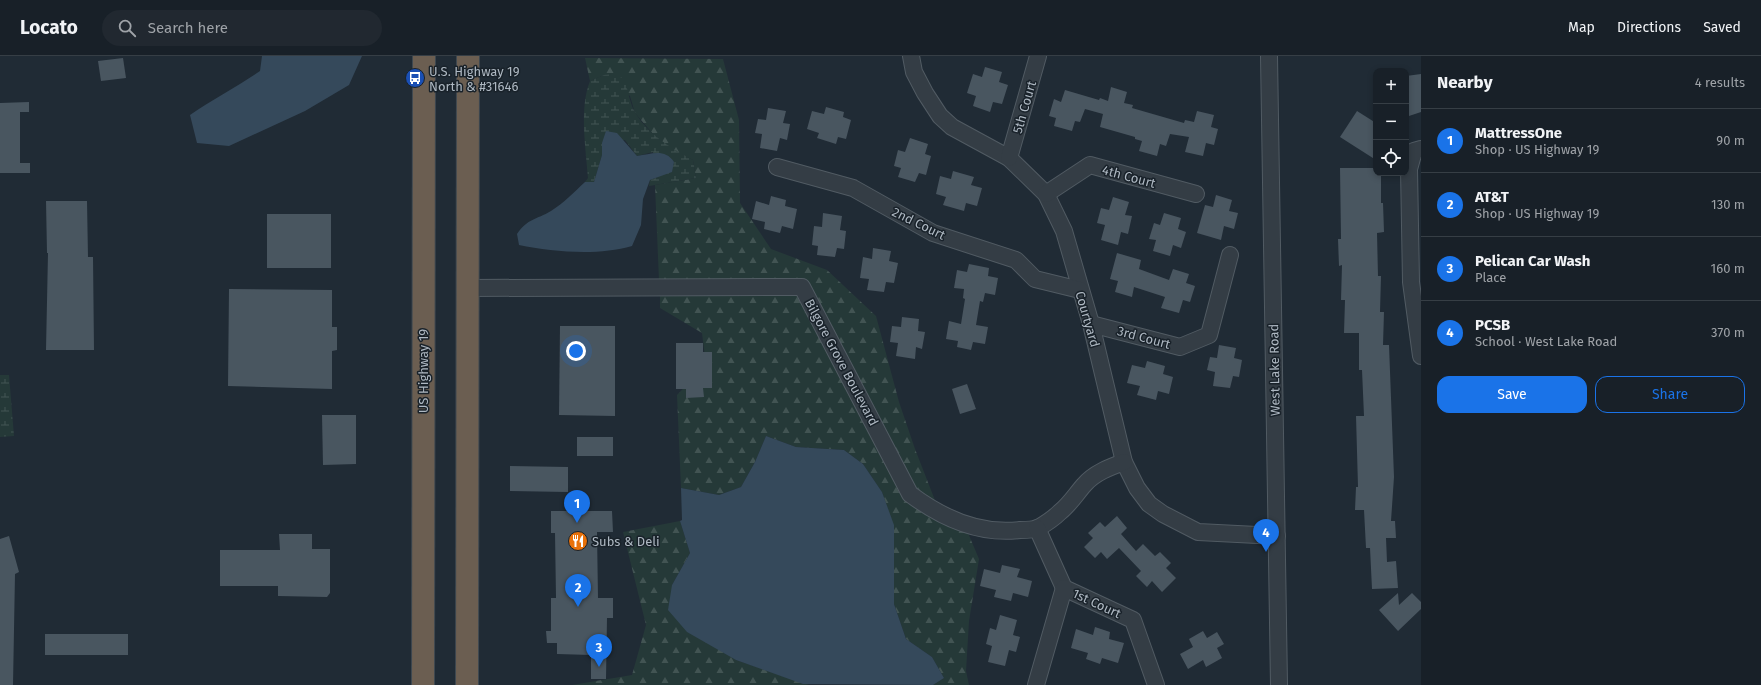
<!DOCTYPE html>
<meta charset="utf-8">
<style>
:root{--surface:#182028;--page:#212830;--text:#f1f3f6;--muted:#9fa3a8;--line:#363e45;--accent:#1a73e8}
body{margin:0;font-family:"Fira Sans",sans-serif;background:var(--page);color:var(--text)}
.controls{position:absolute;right:12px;top:12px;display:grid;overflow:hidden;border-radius:8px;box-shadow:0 2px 6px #0003}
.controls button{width:36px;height:36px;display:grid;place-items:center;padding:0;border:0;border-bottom:1px solid var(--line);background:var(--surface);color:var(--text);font:20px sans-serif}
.you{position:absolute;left:576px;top:295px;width:14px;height:14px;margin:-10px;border:3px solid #fff;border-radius:50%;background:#1a73e8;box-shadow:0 0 0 6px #1a73e833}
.badge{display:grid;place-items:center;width:26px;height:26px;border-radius:50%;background:var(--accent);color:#fff;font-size:13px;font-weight:700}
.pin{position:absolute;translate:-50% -33px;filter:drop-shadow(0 1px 2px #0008)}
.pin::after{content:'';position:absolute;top:21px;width:14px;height:12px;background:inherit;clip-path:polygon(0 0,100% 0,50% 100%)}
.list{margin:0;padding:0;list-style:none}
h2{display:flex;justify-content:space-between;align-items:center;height:52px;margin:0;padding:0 16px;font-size:17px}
h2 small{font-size:13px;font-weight:400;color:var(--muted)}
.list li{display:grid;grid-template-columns:26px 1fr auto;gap:12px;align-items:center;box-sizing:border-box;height:64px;padding:0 16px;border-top:1px solid var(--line)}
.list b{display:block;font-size:15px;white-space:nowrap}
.list p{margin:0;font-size:13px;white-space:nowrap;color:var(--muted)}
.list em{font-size:13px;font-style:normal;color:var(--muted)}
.actions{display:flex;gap:8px;padding:12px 16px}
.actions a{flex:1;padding:9px 0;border:1px solid var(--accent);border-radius:12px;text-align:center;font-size:14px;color:var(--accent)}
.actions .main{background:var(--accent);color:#fff}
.icon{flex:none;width:22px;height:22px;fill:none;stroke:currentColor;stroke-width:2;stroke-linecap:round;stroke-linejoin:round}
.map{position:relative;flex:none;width:1421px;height:629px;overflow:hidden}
header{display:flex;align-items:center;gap:24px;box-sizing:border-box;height:56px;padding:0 20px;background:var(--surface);border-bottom:1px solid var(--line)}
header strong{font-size:19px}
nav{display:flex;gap:22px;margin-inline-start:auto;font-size:14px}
.search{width:280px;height:36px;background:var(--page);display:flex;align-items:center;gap:10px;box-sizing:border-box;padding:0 14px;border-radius:22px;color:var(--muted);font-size:15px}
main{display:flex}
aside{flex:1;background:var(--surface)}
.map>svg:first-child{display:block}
.forest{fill:url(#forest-firs)}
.wetland{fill:url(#wetland-marsh)}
.water{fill:#35495b}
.building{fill:#495660}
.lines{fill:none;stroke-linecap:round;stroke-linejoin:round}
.minor-casing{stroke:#515b63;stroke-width:18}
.highway-casing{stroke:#3e4850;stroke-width:24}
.minor{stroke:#343d45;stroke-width:16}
.highway{stroke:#6b5e51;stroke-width:22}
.labels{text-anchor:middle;stroke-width:3;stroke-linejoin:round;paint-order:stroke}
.poi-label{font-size:13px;fill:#aeb8c2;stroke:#19222a;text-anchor:start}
.street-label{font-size:13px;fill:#aeb8c2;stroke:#19222a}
</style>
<header>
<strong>Locato</strong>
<div class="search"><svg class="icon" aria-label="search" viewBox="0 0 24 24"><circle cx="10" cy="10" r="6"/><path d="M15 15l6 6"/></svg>Search here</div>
<nav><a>Map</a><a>Directions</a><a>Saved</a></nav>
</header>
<main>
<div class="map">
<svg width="1421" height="629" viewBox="0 0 1421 629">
<defs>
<pattern id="forest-firs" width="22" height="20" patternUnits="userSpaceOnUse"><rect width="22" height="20" fill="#253938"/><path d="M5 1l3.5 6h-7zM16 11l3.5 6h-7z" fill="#425453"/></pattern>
<pattern id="wetland-marsh" width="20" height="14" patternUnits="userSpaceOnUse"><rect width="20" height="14" fill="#253938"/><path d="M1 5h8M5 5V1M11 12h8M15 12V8" fill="none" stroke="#425453"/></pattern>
</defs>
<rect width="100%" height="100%" fill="#202b35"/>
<g class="forest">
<polygon points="585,2 723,3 739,64 740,147 771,193 827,214 876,260 899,346 915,393 936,447 915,433 808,227 659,224 655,129 696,122 693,104 671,93 653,78 635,57 630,40 604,19 590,25"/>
<polygon points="798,238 923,456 943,468 968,477 979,503 969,565 966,615 969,629 933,629 944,622 932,601 906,583 894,548 893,469 882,436 863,408 844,394 796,391 766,380 755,406 741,431 719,439 681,432 677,339 706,309 702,277 660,252 660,239"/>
<polygon points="680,465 690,497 672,529 736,604 809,629 572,629 632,619 646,569 623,476"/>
</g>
<g class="wetland">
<path d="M613,18l11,5c4,10 6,26 12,35 13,21 35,34 57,46l3,18 -47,8 1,-6 8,-3 -5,-25 -16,4 -12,-16 -23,3v12l-8,27h-9l3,-4c-2,-29 -9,-70 2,-97l14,-6z"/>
<polygon points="0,319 9,319 14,380 0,381"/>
</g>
<g class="water">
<path d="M262,0h100l-13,29 -44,26 -76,35 -32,-3 -7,-28c23,-16 47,-28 70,-44z"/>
<path d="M606,75l11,2 20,23c14,-2 28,-8 37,6l-2,10 -22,8 -7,19 -2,26 -9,21c-34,10 -79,6 -113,-1l-2,-11c11,-16 19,-14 34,-23 13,-8 23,-19 34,-29h9l8,-27v-12z"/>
<polygon points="766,380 796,391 844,394 863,408 882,436 894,469 894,548 906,583 932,601 944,622 933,629 803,628 736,604 687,576 668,554 672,529 690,497 680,465 682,464 681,432 719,439 741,431 755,406"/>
</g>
<g class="building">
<polygon points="123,2 126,22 101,25 98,5"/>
<polygon points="985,11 1002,16 999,26 1008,29 1002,48 993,46 990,56 973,50 976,40 967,37 973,18 982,21"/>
<polygon points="1421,18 1421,56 1406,61 1406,20"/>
<polygon points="1111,31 1127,36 1124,47 1133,49 1132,52 1184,67 1185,64 1194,66 1197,55 1214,59 1211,71 1218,73 1214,89 1206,87 1203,100 1185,96 1189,81 1170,78 1166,90 1160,88 1157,100 1139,95 1142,85 1135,83 1135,81 1100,71 1103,58 1085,53 1080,66 1075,65 1072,75 1054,70 1056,62 1049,60 1054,43 1061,46 1065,34 1099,44 1100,42 1108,45"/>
<polygon points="29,46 29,56 20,56 20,107 30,107 30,117 0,117 0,47"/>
<polygon points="826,51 844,56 843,61 851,64 846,83 838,81 836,88 817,82 819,77 807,73 812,55 824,58"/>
<polygon points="768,52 786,55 783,67 790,68 787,84 780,82 777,95 760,92 762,78 755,77 758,63 766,64"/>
<polygon points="1357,55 1376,67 1376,104 1340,81"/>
<polygon points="910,82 928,88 925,98 931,100 926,119 919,117 915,126 898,121 901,112 894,110 898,94 905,96"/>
<polygon points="1340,112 1376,112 1376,117 1381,117 1381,147 1383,147 1384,176 1377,177 1378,220 1381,220 1380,256 1384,256 1383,289 1389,289 1394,421 1391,465 1395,465 1396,482 1386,482 1387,506 1396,505 1398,532 1372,533 1370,492 1366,492 1364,454 1355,454 1356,431 1358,431 1356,360 1364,360 1362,314 1359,314 1359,277 1344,277 1345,244 1341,244 1342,209 1339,210 1338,183 1341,183"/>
<polygon points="953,115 974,121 971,129 982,132 977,150 966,147 964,155 943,149 946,141 936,138 940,120 951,123"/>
<polygon points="1216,139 1232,144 1229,155 1238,157 1234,173 1224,170 1221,184 1197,177 1205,149 1213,151"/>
<polygon points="771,140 786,144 785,150 797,153 793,173 782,170 780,177 764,173 765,166 752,163 756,145 769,149"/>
<polygon points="1113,141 1129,146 1125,159 1132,160 1128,178 1121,176 1118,189 1101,184 1105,169 1097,167 1101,152 1109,154"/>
<polygon points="46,145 87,145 88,201 93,201 94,294 46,294 48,197 47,197"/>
<polygon points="823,157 842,160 840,174 846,175 844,193 837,192 835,201 817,199 818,190 812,189 814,170 822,171"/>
<polygon points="1164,157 1181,162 1178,173 1186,176 1181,192 1173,189 1170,200 1153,195 1156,184 1149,183 1154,167 1160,169"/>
<rect x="267" y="158" width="64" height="54"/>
<polygon points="873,192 891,195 889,205 898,207 894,227 886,226 884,236 867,234 869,223 860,222 863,201 872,203"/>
<polygon points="1117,197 1141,204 1139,213 1169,224 1173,213 1189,218 1186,227 1195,230 1190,246 1183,244 1179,257 1161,252 1165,241 1134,231 1132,241 1115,236 1118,225 1110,223"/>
<polygon points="969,208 989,212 988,220 998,222 995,239 985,237 983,246 980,245 976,269 988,271 985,288 973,286 971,294 957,291 958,285 946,283 949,265 961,268 965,243 963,242 964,233 954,232 957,214 967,216"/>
<polygon points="229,233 332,234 332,271 337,271 337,294 332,295 332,333 228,330"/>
<polygon points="902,261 919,263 918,275 925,276 922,293 916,291 915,303 896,300 898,287 890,286 892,270 901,271"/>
<polygon points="560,270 615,270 615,360 559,359"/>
<polygon points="676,287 703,287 703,296 712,296 712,332 703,332 704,341 686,342 686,333 676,333"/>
<polygon points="1219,289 1236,292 1234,302 1242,304 1239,321 1233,320 1230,332 1213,330 1215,316 1207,314 1210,301 1217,302"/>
<polygon points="1147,305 1165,310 1163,318 1173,321 1169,338 1158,335 1156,344 1137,339 1140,330 1127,327 1132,309 1145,312"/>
<polygon points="967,328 976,353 960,358 952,333"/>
<polygon points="322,359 356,359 356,408 323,409"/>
<rect x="577" y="381" width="36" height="19"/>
<polygon points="510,410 568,411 568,436 510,435"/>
<polygon points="551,455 612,455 613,476 597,476 598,542 613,542 613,562 607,562 606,623 591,623 591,599 557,598 557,587 547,587 546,575 551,575 551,542 556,542 555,477 551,477"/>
<polygon points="1117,460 1127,472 1121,478 1136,495 1143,488 1155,500 1160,496 1171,507 1166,512 1176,522 1162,536 1152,525 1147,531 1136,520 1141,515 1119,492 1107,503 1101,496 1095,502 1084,491 1093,482 1088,477 1100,466 1105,471"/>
<polygon points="279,478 312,478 312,493 330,493 330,537 327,541 278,540 278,530 220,530 220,494 280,494"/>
<polygon points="9,480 19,516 15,518 13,629 0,629 0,483"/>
<polygon points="1002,509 1020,513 1017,521 1032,525 1028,541 1013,537 1011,545 994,541 996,534 980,530 984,513 1000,517"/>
<polygon points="1398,537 1399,549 1412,537 1421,546 1421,553 1398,575 1379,554"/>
<polygon points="1000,559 1017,564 1013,579 1020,581 1016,596 1009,594 1005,610 988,606 992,590 986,588 990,572 996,574"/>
<polygon points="1095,571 1110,576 1109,583 1124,587 1118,607 1102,602 1100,608 1086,603 1088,597 1071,592 1076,573 1093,579"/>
<polygon points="1203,575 1207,582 1217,576 1224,588 1217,592 1222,602 1206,611 1203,604 1188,613 1180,598 1193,591 1189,583"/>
<rect x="45" y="578" width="83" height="21"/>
</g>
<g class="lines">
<g class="minor-casing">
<g id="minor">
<polyline points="911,0 914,16 925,37 940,60 952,71 1009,102 1046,138 1064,175 1091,268 1124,406 1137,432 1149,448 1163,458 1198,476 1277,480"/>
<polyline points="1269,0 1279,629"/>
<polyline points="1421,93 1414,95 1409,113 1411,226 1421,300"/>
<polyline points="1009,102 1038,0"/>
<polyline points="777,111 853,132 933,177 1016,204 1035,223 1080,234"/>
<polyline points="1046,138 1090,109 1196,138"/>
<path d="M468,232l334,-1 108,207c32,24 69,41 110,36 5,0 13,0 18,-2 7,-4 16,-10 22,-16 10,-8 16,-18 24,-27 10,-12 26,-18 40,-23"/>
<polyline points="1091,268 1180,291 1209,279 1230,199"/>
<polyline points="1037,472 1064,532 1133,564 1156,629"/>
<polyline points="1036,629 1064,532"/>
</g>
</g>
<g class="highway-casing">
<g id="highway">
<polyline points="423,629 424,0"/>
<polyline points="467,629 468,0"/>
</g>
</g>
<use href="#minor" class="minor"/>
<use href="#highway" class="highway"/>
</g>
<defs>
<g id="bus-disc" transform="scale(1)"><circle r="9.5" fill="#1a4fb4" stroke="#19222a"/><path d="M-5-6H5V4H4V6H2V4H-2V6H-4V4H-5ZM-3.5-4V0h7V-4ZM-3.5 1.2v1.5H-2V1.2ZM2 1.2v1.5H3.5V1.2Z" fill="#fff"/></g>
<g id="restaurant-disc" transform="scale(1)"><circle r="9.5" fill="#e8710a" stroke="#19222a"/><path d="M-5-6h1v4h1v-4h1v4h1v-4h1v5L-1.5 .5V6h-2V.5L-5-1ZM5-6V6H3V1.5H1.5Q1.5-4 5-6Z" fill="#fff"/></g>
</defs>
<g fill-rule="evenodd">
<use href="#bus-disc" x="415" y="22"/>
<use href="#restaurant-disc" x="578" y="485"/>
</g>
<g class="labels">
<g class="poi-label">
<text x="429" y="20">U.S. Highway 19<tspan x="429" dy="15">North &amp; #31646</tspan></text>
<text x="592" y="490">Subs &amp; Deli</text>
</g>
<g class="street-label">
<text transform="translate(1024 51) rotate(-74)" y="5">5th Court</text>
<text transform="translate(1129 120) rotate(15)" y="5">4th Court</text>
<text transform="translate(919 167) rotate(26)" y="5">2nd Court</text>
<text transform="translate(1088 263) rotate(74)" y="5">Courtyard</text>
<text transform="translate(1144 281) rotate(15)" y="5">3rd Court</text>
<text transform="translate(842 306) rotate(62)" y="5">Bilgore Grove Boulevard</text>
<text transform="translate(1274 314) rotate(-91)" y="5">West Lake Road</text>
<text transform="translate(423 315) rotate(-90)" y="5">US Highway 19</text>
<text transform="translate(1097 547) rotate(25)" y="5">1st Court</text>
</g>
</g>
</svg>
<div class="controls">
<button>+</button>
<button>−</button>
<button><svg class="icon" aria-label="locate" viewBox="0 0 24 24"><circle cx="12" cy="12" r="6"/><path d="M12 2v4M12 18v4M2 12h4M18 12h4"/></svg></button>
</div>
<div class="you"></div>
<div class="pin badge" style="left:577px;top:467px">1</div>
<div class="pin badge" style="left:578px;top:551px">2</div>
<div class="pin badge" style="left:599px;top:611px">3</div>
<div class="pin badge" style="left:1266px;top:496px">4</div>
</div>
<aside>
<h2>Nearby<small>4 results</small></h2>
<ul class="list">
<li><span class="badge">1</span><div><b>MattressOne</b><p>Shop · US Highway 19</p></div><em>90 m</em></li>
<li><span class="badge">2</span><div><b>AT&amp;T</b><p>Shop · US Highway 19</p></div><em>130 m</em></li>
<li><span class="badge">3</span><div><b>Pelican Car Wash</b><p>Place</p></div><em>160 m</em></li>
<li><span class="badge">4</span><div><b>PCSB</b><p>School · West Lake Road</p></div><em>370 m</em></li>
</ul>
<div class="actions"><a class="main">Save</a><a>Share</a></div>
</aside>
</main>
